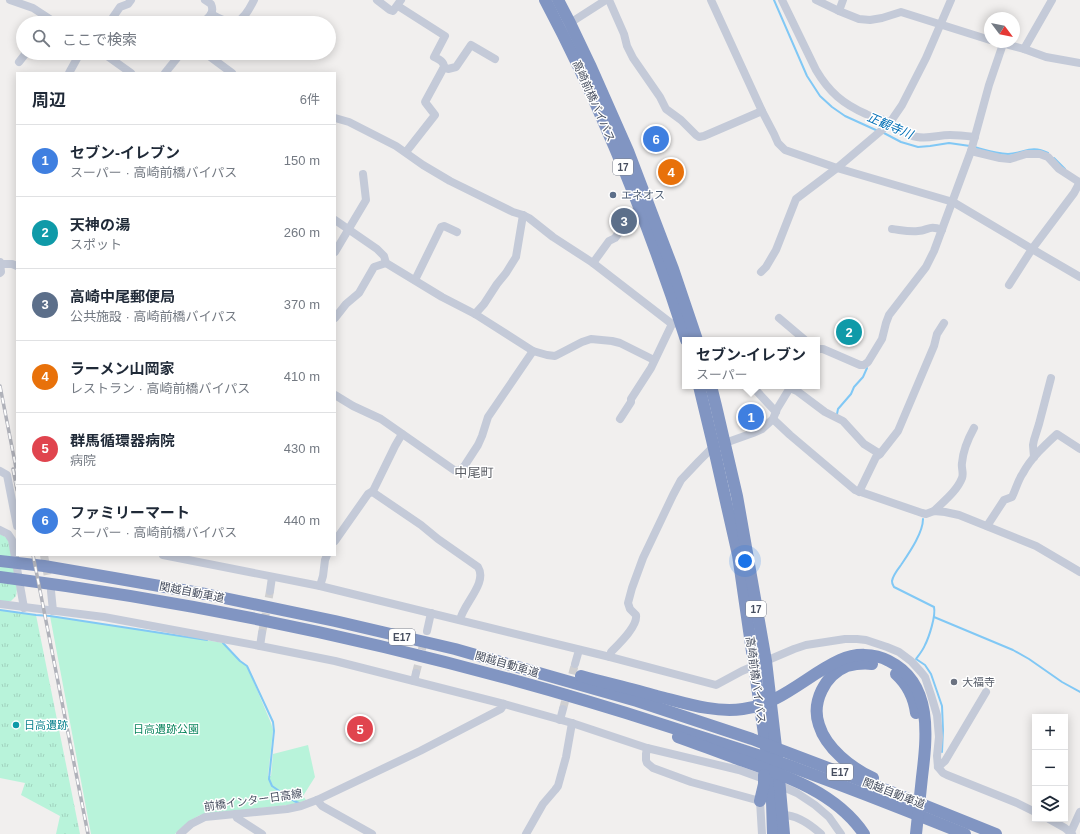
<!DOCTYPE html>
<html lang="ja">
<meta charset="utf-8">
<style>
:root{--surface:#fff;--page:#f2f2f3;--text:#1f2937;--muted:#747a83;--line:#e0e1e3;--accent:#0b8043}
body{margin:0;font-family:Helvetica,"Noto Sans JP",sans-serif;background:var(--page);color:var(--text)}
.controls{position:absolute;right:12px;bottom:12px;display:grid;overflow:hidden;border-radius:0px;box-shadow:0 2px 10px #0003}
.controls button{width:36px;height:36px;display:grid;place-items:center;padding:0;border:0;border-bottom:1px solid var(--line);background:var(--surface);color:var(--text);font:20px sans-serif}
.compass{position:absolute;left:984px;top:12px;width:36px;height:36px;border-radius:50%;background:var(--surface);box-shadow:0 2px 10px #0003;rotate:122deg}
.you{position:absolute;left:745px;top:561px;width:14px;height:14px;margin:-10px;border:3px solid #fff;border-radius:50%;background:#1a73e8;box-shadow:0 0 0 6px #1a73e833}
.badge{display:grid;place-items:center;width:26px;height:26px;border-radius:50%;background:var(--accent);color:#fff;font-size:13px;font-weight:700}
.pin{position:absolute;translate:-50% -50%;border:2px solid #fff;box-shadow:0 1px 4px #0006}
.popup{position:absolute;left:682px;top:337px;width:138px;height:52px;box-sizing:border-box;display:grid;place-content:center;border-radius:0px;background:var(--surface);filter:drop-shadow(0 1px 3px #0005);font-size:13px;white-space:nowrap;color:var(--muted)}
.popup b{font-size:15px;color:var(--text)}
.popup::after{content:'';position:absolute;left:50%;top:100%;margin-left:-8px;border:8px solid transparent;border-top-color:var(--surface)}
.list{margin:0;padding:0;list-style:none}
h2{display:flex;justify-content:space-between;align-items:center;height:52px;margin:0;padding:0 16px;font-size:17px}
h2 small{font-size:13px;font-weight:400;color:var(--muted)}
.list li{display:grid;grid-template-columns:26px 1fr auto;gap:12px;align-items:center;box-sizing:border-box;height:72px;padding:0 16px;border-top:1px solid var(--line)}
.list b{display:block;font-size:15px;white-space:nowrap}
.list p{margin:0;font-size:13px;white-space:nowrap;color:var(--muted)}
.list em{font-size:13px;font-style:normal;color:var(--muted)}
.icon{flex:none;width:22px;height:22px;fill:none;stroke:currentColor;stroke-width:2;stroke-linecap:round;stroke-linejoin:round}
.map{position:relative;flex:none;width:1080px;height:834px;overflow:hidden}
.search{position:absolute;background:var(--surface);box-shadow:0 2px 10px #0003;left:16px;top:16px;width:320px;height:44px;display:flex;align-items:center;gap:10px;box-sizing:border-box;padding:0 14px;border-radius:22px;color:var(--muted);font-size:15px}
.panel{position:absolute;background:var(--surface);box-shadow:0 2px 10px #0003;left:16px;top:72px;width:320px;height:484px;border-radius:0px}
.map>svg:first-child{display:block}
.grass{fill:url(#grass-tufts)}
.park{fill:#b8f3da}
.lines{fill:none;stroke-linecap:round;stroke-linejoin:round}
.stream{stroke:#81c8f5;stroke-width:2}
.minor-tunnel{stroke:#cfcfd1;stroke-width:8;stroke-dasharray:8 4;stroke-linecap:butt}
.minor{stroke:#c4cad8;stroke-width:8}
.highway{stroke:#8195c2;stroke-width:12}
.rail-casing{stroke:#b0b2ba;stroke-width:3.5}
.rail{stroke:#fff;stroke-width:2;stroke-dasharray:6;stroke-linecap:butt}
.service-dot{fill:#5c6f8a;stroke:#fff;stroke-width:1.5}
.worship-dot{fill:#6b7280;stroke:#fff;stroke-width:1.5}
.culture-dot{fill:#0f9aa8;stroke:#fff;stroke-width:1.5}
.labels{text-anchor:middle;stroke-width:3;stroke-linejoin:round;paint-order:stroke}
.shield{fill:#fff;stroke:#7d828e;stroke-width:1}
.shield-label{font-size:10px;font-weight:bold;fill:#454d5e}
.street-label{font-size:11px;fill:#454d5e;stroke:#fff}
.service-label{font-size:11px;fill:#4e5e75;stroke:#fff;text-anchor:start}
.worship-label{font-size:11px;fill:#5b616d;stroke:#fff;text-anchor:start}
.culture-label{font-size:11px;fill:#0d838f;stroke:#fff;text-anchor:start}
.park-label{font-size:11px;fill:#0e8760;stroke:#fff}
.water-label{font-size:12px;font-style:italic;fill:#006fb6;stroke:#fff}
.quarter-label{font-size:13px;fill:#5a5d64;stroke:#fff}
</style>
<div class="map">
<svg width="1080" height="834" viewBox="0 0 1080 834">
<defs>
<pattern id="grass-tufts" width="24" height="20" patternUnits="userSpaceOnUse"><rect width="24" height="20" fill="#b8f3da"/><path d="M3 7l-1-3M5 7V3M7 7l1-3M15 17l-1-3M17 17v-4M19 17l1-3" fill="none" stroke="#a0d2be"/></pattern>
</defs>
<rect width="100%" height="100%" fill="#f1efee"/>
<g class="grass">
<polygon points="0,534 7,538 10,546 17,589 16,596 11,601 0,601"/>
<polygon points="0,610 36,615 80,834 56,834 60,816 21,795 25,783 0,778"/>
</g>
<path class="park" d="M50,616l174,27 16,18 7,5 24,57 2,7 -5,46h3l2,-22 35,-9 7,32 -12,19 3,4 -10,4 -96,11c-10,5 -17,11 -25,19h-84z"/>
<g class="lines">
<g class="stream">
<polyline points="774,0 807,76 820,96 832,107 845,116 878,131"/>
<polyline points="882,132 901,142 918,147 930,146 949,143 970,146"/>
<path d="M974,147c11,3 23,7 34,7 15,0 23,-10 40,-1"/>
<polyline points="1054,158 1065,169"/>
<polyline points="837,414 838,409 851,394 854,387 863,377 867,368"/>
<path d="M923,519c0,14 -14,34 -22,46 -3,4 -8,10 -9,16 0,3 1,4 2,6l40,20c2,9 -5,30 -9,38 -2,5 -6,10 -9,14l9,6 6,9 11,32 1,24 -1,22"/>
<polyline points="0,610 36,615 50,616 207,640"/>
<polyline points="934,617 1013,650 1029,659 1062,682 1080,692"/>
<polyline points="223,643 240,661 247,666 273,722 274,731 269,779 272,786 294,801 299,803"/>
</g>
<g class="minor-tunnel">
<polyline points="44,555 50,588"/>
<polyline points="262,633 270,591"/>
<polyline points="416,673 425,637"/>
<polyline points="563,709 575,664"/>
</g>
<g class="minor">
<polyline points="10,0 33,8 56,23"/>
<polyline points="377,0 390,10 393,11 401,0"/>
<polyline points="609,0 624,34 627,46 633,58 660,97 666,109 681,120 696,135 699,137 704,136 762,111"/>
<polyline points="711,0 762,111 774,134 778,143 785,150 837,168 953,202 1032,249 1080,277"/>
<path d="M782,0l34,70c13,22 27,34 50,44 6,3 12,4 18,6 11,6 20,15 33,17 13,2 21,-2 33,-2 9,0 17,1 25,2"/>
<polyline points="816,0 839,11 859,19 870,20 882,18 901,12 990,40"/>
<path d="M398,6l47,30 -11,21c4,2 10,4 10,10l-19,35 10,13 -29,37"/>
<polyline points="839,11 843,0"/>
<path d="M211,14c24,14 31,10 43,-14"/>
<polyline points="109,23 120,7 128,4 131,0"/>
<path d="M202,23c7,-6 13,-10 9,-19l-6,-4"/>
<polyline points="570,23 606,0"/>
<polyline points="997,42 1024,49 1046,57 1080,63"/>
<polyline points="1024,49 1052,0"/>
<polyline points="103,53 131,73"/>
<polyline points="205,53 232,73"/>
<polyline points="19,62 26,53"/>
<polyline points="444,67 448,69 456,67 471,45 495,59"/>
<polyline points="69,73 80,53"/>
<polyline points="165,73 181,53"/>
<polyline points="335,118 349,122 396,146 423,165 450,181 513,212 523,215 529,218 553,237 593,263 672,324"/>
<polyline points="971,151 1000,158 1010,159 1026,154 1040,154 1048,157 1059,169 1079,182"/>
<polyline points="335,220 377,249 384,256 386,263 442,297 475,314 533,351 547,355 555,356 582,342 591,339 612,341 620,343 654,360"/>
<path d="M892,229c9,1 17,3 26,2 11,-1 11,-6 24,-1"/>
<polyline points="335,252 366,200 363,174"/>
<polyline points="0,262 1,272 0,273"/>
<polyline points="593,263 609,241 615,238 639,206"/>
<polyline points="1,264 12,264 17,266"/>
<polyline points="761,272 766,267 776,250 796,199 837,168 889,124 902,105 926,58 951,0"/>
<polyline points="415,280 441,227 444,226 457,232"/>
<polyline points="1009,285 1032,249 1074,193 1080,182"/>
<polyline points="475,314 484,304 497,284 506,273 516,257 523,215"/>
<polyline points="335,318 346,304 359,293 374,267 386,263"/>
<polyline points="779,318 805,340"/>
<polyline points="817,349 823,349 860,365 864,365 868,362 882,339 886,323 889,315 926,267 934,251 971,151 989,85 1003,44"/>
<polyline points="752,386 776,412"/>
<polyline points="790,388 797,391 825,412 843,421 864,444 880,454"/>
<polyline points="335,395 353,406 381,419 454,470 459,471 465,465 478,445 482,436 488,417 533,351"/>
<polyline points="620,419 631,402 631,399 651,368 672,324 677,323"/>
<polyline points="773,419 790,435 855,490 922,513 926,514 934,511 945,512 959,515 1036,546 1080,572"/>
<path d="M402,434l-7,12 -22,45 1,2 47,32 17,14 40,28c10,16 -15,37 -18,53"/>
<polyline points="1034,457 1033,445 1034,440 1039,424 1051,378"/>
<polyline points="0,471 7,475 17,526"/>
<polyline points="859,492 876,457 880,454 898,431 934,346 937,334 944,323"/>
<path d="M934,511c10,-10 23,-20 28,-33 2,-5 -1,-10 0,-15 1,-12 7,-26 12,-35"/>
<path d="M987,526l17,-26 8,-3c4,-8 6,-17 11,-24 8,-15 21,-27 34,-39l23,15"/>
<polyline points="0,530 8,534 12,540 24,608"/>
<polyline points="335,541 368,494 373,491"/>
<polyline points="163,555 320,586 610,657 716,685 742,671 794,649 806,645 845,639 857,639 866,640 887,647 899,652 911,661 921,672 925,677 931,695 937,715 939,737 937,756 938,767 943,773 947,775 1017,803 1035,812"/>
<polyline points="320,586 323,576 325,560 327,555"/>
<polyline points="51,591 53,611"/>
<polyline points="270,591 272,577"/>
<polyline points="0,604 104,617 260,646 335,661 504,704 572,723 647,748 739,770 772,782 797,793 815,805 829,817 841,834"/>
<polyline points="427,631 431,613"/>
<polyline points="260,646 262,633"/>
<path d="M610,657l1,-5c8,-8 27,-26 25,-37l-6,-6 -2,-6 4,-15 11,-30 30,-63 8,-15 18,-19 11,-11 15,-7 28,-10 9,-4 11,-10 4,-10 14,-23"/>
<polyline points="575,664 579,650"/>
<polyline points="414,681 416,673"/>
<polyline points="560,720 563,709"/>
<polyline points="647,748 646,754 646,760 647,763 653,768 691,782 760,801 762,834"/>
<polyline points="938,767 945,761 986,692"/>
<polyline points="317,800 322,806 372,834"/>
<polyline points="235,814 237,818 262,834"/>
<path d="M783,815c14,0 28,10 38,19"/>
<polyline points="1049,819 1065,828 1072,834"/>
<polyline points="180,834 191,824 205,817 287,809 301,806 317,800 420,751 501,709 504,704"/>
<polyline points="526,834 543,804 555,790 558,786 566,757 572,723"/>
<polyline points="1070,834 1080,812"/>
</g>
<g class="highway">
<path d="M545,0c25,47 48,96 69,146 27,63 51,128 72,194"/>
<polyline points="558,0 570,23 590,65 628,151 673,269 697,340"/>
<polyline points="699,386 712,440 738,555 766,748 772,801 773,834"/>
<polyline points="711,386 716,406 737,496 766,661 777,756 784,834"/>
<polyline points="0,561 44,566 114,578 205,594 335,621 455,649 637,701 752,739 894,793 996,834"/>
<path d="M0,577c226,29 450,79 667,149 40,13 80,25 120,39 60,22 119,45 178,69"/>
<path d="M872,664c-8,-1 -17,0 -25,2 -22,9 -36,36 -28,59 7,23 32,43 54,53"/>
<path d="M896,674c11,10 18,24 20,39"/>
<path d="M581,676c26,7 51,13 76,20 28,7 57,17 86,13 38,-5 64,-34 97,-49 15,-7 34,-7 49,1 44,22 38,75 33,116 -2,19 -4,38 -6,57"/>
<path d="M678,737c20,7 40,15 60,22 46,16 98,33 126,75"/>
<polyline points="760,801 764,784 764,775"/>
</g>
<g class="rail-casing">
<g id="rail">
<polyline points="0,386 17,473"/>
<polyline points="13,469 17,490"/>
<polyline points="33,555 88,834"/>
</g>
</g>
<use href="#rail" class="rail"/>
</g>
<circle class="service-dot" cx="613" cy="195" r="4"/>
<circle class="worship-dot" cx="954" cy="682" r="4"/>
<circle class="culture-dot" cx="16" cy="725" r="4"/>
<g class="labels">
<g class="shield">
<rect x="613" y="159" width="20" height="16" rx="3"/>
<rect x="746" y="601" width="20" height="16" rx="3"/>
<rect x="389" y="629" width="26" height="16" rx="3"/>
<rect x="827" y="764" width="26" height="16" rx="3"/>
</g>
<g class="shield-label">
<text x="623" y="171">17</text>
<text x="756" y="613">17</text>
<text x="402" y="641">E17</text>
<text x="840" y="776">E17</text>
</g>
<g class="street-label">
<text transform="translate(594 101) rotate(66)" y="4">高崎前橋バイパス</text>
<text transform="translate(192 592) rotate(11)" y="4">関越自動車道</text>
<text transform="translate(507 664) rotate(16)" y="4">関越自動車道</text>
<text transform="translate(756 680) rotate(82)" y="4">高崎前橋バイパス</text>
<text transform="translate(894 793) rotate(21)" y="4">関越自動車道</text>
<text transform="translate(253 800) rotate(-8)" y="4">前橋インター日高線</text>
</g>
<g class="service-label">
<text x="621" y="199">エネオス</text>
</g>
<g class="worship-label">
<text x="962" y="686">大福寺</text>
</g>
<g class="culture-label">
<text x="24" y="729">日高遺跡</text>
</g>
<g class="park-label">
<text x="166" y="733">日高遺跡公園</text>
</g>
<g class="water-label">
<text transform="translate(890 126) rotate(23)" y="4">正観寺川</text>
</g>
<g class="quarter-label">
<text x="474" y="477">中尾町</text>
</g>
</g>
</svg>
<div class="controls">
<button>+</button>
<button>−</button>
<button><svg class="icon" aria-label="layers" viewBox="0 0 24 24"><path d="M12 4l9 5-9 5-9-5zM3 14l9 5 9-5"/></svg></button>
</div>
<svg class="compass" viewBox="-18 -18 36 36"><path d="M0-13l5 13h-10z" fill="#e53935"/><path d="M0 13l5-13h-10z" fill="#747a83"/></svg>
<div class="you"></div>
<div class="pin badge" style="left:751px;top:417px;background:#3f7fe0">1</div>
<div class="popup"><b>セブン-イレブン</b>スーパー</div>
<div class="pin badge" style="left:849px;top:332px;background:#0f9aa8">2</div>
<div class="pin badge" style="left:624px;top:221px;background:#5c6f8a">3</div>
<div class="pin badge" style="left:671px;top:172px;background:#e8710a">4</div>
<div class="pin badge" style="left:360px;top:729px;background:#e0444e">5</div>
<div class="pin badge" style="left:656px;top:139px;background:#3f7fe0">6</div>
<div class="search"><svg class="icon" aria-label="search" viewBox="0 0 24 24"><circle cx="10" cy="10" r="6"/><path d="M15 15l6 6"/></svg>ここで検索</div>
<section class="panel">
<h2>周辺<small>6件</small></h2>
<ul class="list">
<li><span class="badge" style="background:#3f7fe0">1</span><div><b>セブン-イレブン</b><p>スーパー · 高崎前橋バイパス</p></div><em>150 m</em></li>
<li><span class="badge" style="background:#0f9aa8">2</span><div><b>天神の湯</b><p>スポット</p></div><em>260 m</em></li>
<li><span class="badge" style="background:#5c6f8a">3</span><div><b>高崎中尾郵便局</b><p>公共施設 · 高崎前橋バイパス</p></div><em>370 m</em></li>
<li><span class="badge" style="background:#e8710a">4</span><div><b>ラーメン山岡家</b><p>レストラン · 高崎前橋バイパス</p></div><em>410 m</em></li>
<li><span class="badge" style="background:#e0444e">5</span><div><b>群馬循環器病院</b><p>病院</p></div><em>430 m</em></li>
<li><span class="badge" style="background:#3f7fe0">6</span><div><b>ファミリーマート</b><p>スーパー · 高崎前橋バイパス</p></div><em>440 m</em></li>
</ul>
</section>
</div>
